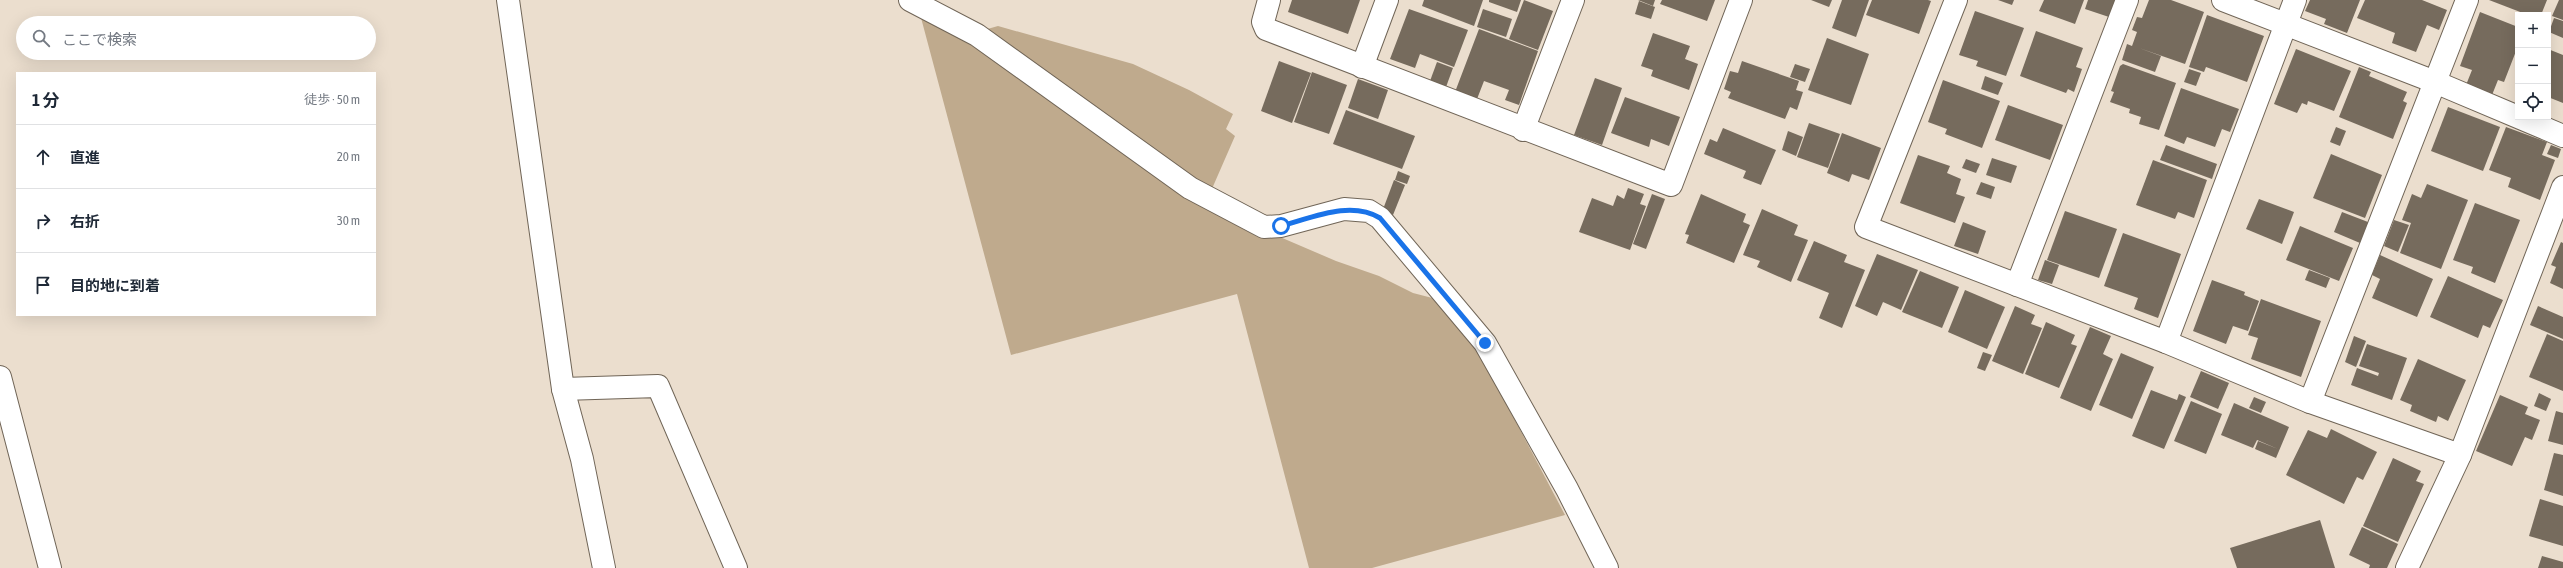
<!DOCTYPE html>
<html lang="ja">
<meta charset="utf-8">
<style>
:root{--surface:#fff;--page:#f6f6f7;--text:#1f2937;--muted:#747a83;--line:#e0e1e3}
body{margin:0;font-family:"Asap Condensed","Noto Sans JP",sans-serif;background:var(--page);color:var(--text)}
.controls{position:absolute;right:12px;top:12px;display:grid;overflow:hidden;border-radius:0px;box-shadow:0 4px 16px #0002}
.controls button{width:36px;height:36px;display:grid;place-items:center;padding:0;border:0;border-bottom:1px solid var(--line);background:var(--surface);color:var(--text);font:20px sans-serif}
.stop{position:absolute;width:12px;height:12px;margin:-9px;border:3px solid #1a73e8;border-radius:50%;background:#fff}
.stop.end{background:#1a73e8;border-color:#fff;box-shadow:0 1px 4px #0008}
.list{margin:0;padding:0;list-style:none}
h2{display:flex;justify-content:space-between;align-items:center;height:52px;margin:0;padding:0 16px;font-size:17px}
h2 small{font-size:13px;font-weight:400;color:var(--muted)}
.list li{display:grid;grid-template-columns:26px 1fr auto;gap:12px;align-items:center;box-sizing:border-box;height:64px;padding:0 16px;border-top:1px solid var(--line)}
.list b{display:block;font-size:15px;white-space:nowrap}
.list em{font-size:13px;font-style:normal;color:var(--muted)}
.icon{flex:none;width:22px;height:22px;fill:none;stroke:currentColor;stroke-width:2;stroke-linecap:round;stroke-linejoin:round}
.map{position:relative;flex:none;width:2563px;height:568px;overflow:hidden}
.search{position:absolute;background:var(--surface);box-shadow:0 4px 16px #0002;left:16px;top:16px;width:360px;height:44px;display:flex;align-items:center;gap:10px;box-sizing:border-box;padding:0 14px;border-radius:22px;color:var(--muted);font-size:15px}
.panel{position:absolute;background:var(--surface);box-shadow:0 4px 16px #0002;left:16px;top:72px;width:360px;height:244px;border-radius:0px}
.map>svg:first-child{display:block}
.green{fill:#bfaa8d}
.building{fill:#766b5d}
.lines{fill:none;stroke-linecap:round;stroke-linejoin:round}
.minor-casing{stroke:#706557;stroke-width:24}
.minor{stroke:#fff;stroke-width:22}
.route{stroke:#1a73e8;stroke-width:5}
</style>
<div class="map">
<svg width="2563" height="568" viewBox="0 0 2563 568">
<rect width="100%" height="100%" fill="#ebdece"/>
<g class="green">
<polygon points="920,14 978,49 1181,195 1258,237 1280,237 1336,261 1379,276 1413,293 1440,300 1477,348 1565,515 1372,568 1309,568 1237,294 1011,355"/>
<polygon points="998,26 1133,64 1189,90 1233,114 1226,129 1235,136 1211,191 984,30"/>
</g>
<g class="building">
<polygon points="1292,0 1360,0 1348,34 1288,12"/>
<polygon points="1424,0 1483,0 1474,26 1422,6"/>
<polygon points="1489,0 1521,0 1517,12 1489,2"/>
<polygon points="1524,0 1553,11 1538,50 1509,39"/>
<polygon points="1638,0 1655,0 1653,6"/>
<polygon points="1662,0 1715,0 1707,21 1660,4"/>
<polygon points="1811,0 1832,0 1829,7"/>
<polygon points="1842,0 1869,0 1856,37 1832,28"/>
<polygon points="1872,0 1928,0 1931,1 1919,34 1866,15"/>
<polygon points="1998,0 2014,0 2012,5"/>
<polygon points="2044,0 2084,0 2075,24 2039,11"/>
<polygon points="2088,0 2115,0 2109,17 2085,9"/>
<polygon points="2149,0 2171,0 2204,12 2185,64 2139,48 2161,56 2155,72 2122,60 2127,44 2132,46 2137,32 2132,30 2137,17 2142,18"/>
<polygon points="2310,0 2360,0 2347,33 2324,24 2326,19 2305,11"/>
<polygon points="2365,0 2422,0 2447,10 2439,30 2427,25 2416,52 2392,43 2395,33 2357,18"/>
<polygon points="2489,0 2547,0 2541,15 2528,15"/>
<polygon points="2559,0 2563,0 2563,20 2552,16"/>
<polygon points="1639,1 1655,7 1651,19 1635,14"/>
<polygon points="1409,9 1468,30 1454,67 1420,54 1415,68 1390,59"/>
<polygon points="1483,9 1512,19 1506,37 1477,27"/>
<polygon points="1975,11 2024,28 2006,76 1976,66 1978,61 1959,55"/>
<polygon points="2480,12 2518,27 2518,46 2504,82 2498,80 2492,95 2466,85 2472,70 2460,66"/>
<polygon points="2207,15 2264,36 2247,82 2206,67 2204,72 2189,67"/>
<polygon points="2554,18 2563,21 2563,38 2549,32"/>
<polygon points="1479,29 1538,51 1519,105 1505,100 1509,90 1484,81 1477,99 1455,92"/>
<polygon points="2036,31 2083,48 2076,67 2082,69 2074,92 2068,89 2066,93 2020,76"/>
<polygon points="1653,33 1690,46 1685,59 1698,64 1689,90 1651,76 1653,70 1641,66"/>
<polygon points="1827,38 1869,54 1851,105 1808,90"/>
<polygon points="2296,49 2351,71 2334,111 2308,101 2307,105 2302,103 2297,113 2274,104"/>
<polygon points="2548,49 2563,55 2563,103 2548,97"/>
<polygon points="1279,61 1311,73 1292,123 1261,111"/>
<polygon points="1742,61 1799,81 1796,90 1803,92 1797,110 1790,107 1785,119 1728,98 1731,92 1724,89 1730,71 1738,73"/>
<polygon points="1437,62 1453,68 1446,87 1430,81"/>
<polygon points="1795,64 1810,69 1805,82 1790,77"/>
<polygon points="2123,64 2176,83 2159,130 2139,124 2141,117 2129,113 2130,109 2110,102 2114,92 2111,91 2120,66"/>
<polygon points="2359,67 2371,72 2369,76 2407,92 2403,101 2407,103 2393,139 2339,117"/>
<polygon points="2189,69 2201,73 2196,86 2184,82"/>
<polygon points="1312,72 1347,85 1329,134 1294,122"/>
<polygon points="1985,76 2003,83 1998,95 1981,89"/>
<polygon points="1595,78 1622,88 1602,145 1574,135"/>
<polygon points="1358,79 1388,90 1378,119 1348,108"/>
<polygon points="1943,80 2000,101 1982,148 1945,134 1947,129 1928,122"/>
<polygon points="2181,88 2239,109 2230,132 2222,129 2215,147 2187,137 2184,144 2164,136"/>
<polygon points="1625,97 1680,117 1669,146 1651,139 1649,147 1611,133"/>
<polygon points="2008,105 2063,125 2050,160 1995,140"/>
<polygon points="2448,107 2500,127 2483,171 2431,151"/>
<polygon points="1346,110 1415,136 1402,169 1333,144"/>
<polygon points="1809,123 1840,134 1828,168 1797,157"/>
<polygon points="2336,127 2346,131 2340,146 2330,142"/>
<polygon points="2506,127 2547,142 2542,155 2555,160 2540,200 2508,187 2511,178 2489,170"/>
<polygon points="1723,128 1776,150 1761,185 1743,178 1746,171 1704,154 1710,139 1717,142"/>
<polygon points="1788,131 1803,137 1796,156 1782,150"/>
<polygon points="1842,133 1881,148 1869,180 1852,174 1849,182 1827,173"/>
<polygon points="2166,145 2217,164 2212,179 2160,160"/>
<polygon points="2551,145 2561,149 2558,158 2547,154"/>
<polygon points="2331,154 2382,175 2365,218 2313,198"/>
<polygon points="1918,155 1950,166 1947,173 1961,179 1956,194 1965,197 1955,223 1900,203"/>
<polygon points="1992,158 2017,166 2011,183 1986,175"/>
<polygon points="1966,159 1980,164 1976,173 1962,168"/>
<polygon points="2153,160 2207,180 2194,218 2178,212 2175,219 2136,205"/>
<polygon points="1398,171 1410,176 1407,184 1395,180"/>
<polygon points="1394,180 1405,185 1393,215 1382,212"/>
<polygon points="1981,182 1995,187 1991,199 1976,194"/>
<polygon points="2427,184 2468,200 2441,269 2400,253 2411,223 2402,220 2412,194 2421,198"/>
<polygon points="1628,188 1644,194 1640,204 1646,206 1630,250 1579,232 1592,198 1613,206 1617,195 1624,199"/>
<polygon points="1652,194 1665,199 1646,249 1633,244"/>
<polygon points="1701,194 1746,214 1743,222 1750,225 1734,263 1686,243 1689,235 1685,234"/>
<polygon points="2259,199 2294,212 2282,244 2246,229"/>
<polygon points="2475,203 2520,220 2495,283 2471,273 2473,267 2453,260"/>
<polygon points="1762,209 1798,225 1794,235 1808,240 1791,282 1757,267 1760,261 1743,255"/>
<polygon points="2065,211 2117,229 2099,278 2047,260"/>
<polygon points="2342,212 2368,222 2360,243 2334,232"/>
<polygon points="2394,220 2409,225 2398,252 2384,246"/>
<polygon points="1963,222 1986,231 1978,254 1954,246"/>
<polygon points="2300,226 2353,248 2339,281 2286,260"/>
<polygon points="2123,233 2181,254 2158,318 2134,309 2138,298 2104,286"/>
<polygon points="1814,241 1847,255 1844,262 1865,270 1842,328 1819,318 1829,293 1797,280"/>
<polygon points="2561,242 2563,243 2563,289 2550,283 2556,267 2551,265"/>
<polygon points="1877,254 1918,270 1901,310 1883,302 1877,316 1855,306"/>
<polygon points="2380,255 2433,279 2417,317 2372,298 2380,279 2372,275"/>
<polygon points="2045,260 2059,265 2052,284 2038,280"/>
<polygon points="2309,270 2330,278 2326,288 2305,280"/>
<polygon points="1920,271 1959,287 1942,328 1902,312"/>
<polygon points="2448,276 2503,300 2490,328 2483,325 2478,338 2430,317"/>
<polygon points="2212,280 2245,292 2244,295 2259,301 2248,331 2233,326 2226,344 2193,331"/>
<polygon points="1965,290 2005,307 1987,349 1948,332"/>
<polygon points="2261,299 2321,321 2301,377 2251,359 2258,338 2248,335"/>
<polygon points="2015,306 2035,315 2031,324 2042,328 2023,374 1992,361"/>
<polygon points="2538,306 2563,317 2563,339 2530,325"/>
<polygon points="2046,322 2075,335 2071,344 2077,346 2059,388 2025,374"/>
<polygon points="2090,327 2111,336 2103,354 2113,359 2091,411 2060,398"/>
<polygon points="2547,334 2563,341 2563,391 2529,377"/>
<polygon points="2354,336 2366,341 2356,367 2345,362"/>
<polygon points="2367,344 2407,358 2392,400 2351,385 2357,368 2378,376 2379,373 2359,366"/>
<polygon points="1983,352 1992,355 1985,371 1977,368"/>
<polygon points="2121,353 2154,367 2132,419 2099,405"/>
<polygon points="2418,359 2466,380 2448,421 2438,416 2436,422 2410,411 2412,405 2400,400"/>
<polygon points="2201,371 2229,383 2218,409 2190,397"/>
<polygon points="2151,390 2177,400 2179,394 2186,397 2164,449 2132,436"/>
<polygon points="2539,393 2551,399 2546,411 2534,406"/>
<polygon points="2500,395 2528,407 2525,414 2540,420 2532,440 2525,437 2512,466 2476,451"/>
<polygon points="2254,397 2266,402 2261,413 2249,408"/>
<polygon points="2191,401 2222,414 2206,454 2174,441"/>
<polygon points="2234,403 2289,427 2276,458 2255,449 2258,441 2278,449 2257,440 2253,448 2221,435"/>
<polygon points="2556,411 2563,413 2563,445 2548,441"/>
<polygon points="2331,429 2377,452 2363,480 2357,477 2344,504 2286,475 2308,430 2327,438"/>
<polygon points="2554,453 2563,455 2563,496 2544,490"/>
<polygon points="2393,458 2421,471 2416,481 2424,484 2398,542 2363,526"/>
<polygon points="2540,499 2563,506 2563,546 2529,536"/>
<polygon points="2320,520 2335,568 2237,568 2230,548"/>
<polygon points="2362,527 2398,544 2387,568 2369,568 2370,565 2349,555"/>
<polygon points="2542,556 2563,562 2563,568 2538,568"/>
</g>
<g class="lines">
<g class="minor-casing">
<g id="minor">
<polyline points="508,0 563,389 582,459 604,568"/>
<polyline points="910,0 977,35 1190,188 1264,227 1281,226 1344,209 1369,211 1380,218 1485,343 1567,489 1607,568"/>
<polyline points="1269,0 1263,22 1266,29 1671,185 1741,0"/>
<polyline points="1956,0 1866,227 2166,342 2310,402 2460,455 2563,187"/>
<polyline points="2223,0 2435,82 2563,136"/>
<polyline points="1362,67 1387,0"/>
<polyline points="1523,130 1573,0"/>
<polyline points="2017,285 2127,0"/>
<polyline points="2166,342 2295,0"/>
<polyline points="0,377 50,568"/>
<polyline points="563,389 658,386 736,568"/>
<polyline points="2310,402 2467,0"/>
<polyline points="2407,568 2460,455"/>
</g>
</g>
<use href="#minor" class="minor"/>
</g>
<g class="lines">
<path class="route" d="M1281,226c31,-8 69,-26 99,-8l105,125"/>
</g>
</svg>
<div class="controls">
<button>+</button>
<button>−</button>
<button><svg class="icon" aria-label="locate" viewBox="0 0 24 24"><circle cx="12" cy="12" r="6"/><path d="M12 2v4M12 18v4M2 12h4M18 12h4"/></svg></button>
</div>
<div class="stop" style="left:1281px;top:226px"></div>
<div class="stop end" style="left:1485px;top:343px"></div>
<div class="search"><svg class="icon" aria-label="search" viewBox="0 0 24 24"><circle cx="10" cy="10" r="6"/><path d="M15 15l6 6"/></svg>ここで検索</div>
<section class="panel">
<h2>1 分<small>徒歩 · 50 m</small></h2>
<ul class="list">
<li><svg class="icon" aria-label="ahead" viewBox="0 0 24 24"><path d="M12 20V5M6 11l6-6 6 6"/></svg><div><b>直進</b></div><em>20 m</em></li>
<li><svg class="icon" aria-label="right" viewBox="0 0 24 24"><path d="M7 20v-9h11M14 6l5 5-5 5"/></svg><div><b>右折</b></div><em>30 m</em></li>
<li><svg class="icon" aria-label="arrive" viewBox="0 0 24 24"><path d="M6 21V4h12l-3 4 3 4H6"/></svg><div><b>目的地に到着</b></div></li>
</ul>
</section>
</div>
